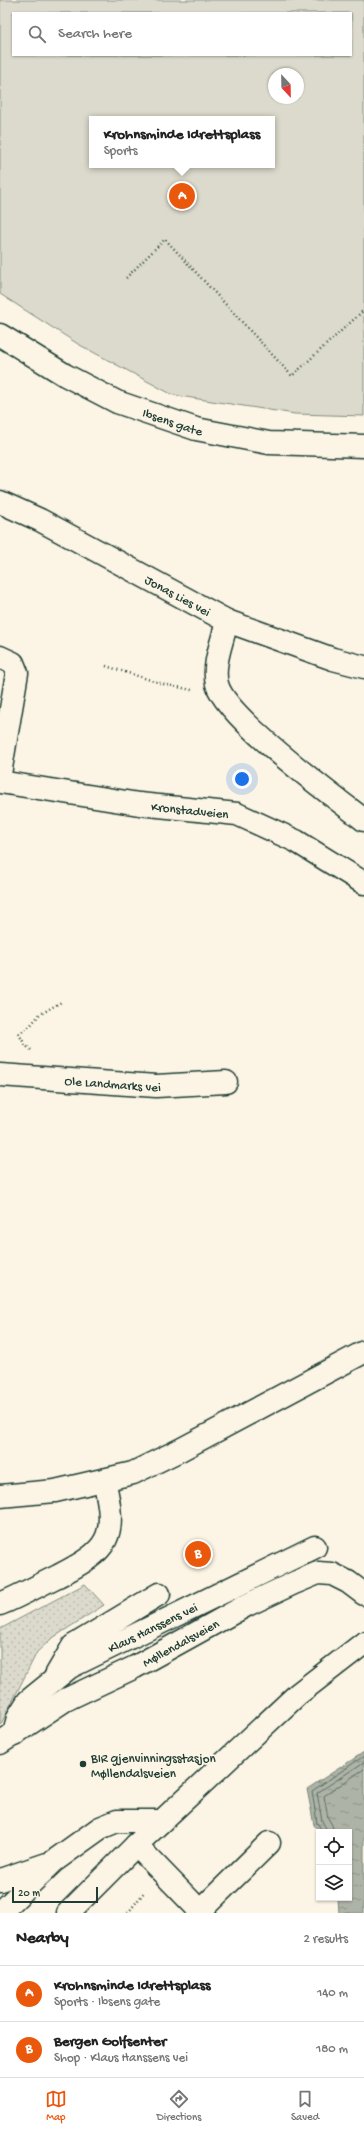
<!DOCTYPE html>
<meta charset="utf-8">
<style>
:root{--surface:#fff;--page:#f6f6f6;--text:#222;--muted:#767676;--line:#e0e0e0;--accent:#ea580c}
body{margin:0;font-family:"Gochi Hand",sans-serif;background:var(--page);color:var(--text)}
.controls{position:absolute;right:12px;bottom:12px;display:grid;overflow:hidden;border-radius:0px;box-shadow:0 1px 3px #0004}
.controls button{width:36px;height:36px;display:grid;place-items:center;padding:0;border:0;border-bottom:1px solid var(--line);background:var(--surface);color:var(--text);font:20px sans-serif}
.compass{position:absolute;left:268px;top:68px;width:36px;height:36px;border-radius:50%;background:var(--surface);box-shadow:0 1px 3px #0004;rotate:158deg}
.scale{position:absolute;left:12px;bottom:10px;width:86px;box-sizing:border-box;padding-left:4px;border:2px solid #1f3d34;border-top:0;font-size:11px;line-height:14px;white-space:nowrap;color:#1f3d34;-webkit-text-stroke:3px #fcf5e5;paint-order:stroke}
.you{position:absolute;left:242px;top:779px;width:14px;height:14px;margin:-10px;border:3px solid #fff;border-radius:50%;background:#1a73e8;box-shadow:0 0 0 6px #1a73e833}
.badge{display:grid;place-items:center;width:26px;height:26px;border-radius:50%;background:var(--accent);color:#fff;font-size:13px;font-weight:700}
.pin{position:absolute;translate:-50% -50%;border:2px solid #fff;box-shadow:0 1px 4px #0006}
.popup{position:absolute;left:89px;top:116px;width:186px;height:52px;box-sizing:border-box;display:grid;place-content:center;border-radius:0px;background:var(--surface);filter:drop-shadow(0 1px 3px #0005);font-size:13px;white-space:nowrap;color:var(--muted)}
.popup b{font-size:15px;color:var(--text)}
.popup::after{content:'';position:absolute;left:50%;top:100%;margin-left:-8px;border:8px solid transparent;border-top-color:var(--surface)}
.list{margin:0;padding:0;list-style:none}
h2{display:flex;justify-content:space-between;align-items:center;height:52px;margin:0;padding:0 16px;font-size:17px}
h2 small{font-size:13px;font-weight:400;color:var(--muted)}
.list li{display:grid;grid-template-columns:26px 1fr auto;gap:12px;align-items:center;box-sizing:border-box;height:56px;padding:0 16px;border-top:1px solid var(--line)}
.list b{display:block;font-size:15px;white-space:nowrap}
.list p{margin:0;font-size:13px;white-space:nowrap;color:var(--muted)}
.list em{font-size:13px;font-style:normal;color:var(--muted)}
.icon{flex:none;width:22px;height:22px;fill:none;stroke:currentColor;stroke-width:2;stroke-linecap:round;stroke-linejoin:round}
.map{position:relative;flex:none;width:364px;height:1913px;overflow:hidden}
.search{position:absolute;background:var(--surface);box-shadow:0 1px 3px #0004;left:12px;right:12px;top:12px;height:44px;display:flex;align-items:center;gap:10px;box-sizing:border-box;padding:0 14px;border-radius:0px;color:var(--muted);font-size:15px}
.sheet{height:164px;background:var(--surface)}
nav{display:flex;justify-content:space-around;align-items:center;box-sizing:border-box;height:56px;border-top:1px solid var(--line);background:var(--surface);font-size:11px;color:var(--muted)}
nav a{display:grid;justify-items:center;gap:2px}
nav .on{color:var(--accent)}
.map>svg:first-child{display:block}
.grass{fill:url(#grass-dots);stroke:#7e8c80}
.pitch{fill:#dcdacc;stroke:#7e8c80;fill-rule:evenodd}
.water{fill:url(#water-ripples);stroke:#758479}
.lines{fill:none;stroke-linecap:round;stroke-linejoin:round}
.shore{stroke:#586c62;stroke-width:1}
.minor-casing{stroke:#1f3d34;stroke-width:25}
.major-casing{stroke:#1f3d34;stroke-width:25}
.path{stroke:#1f3d34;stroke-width:2.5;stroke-dasharray:1 3;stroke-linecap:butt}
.minor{stroke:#fcf5e5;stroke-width:22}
.major{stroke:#fcf5e5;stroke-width:22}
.poi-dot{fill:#1f3d34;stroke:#fcf5e5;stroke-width:1.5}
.labels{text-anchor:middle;stroke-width:3.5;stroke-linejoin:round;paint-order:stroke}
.street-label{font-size:13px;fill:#1f3d34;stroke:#fcf5e5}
.poi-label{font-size:13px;fill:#1f3d34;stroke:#fcf5e5;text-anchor:start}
</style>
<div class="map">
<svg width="364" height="1913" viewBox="0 0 364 1913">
<defs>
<pattern id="grass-dots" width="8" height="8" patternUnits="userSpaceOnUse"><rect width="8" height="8" fill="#dcdacc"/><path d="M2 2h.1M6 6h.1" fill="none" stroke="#bcbcb0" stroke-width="1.8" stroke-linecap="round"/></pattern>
<pattern id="water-ripples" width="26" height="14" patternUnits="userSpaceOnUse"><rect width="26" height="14" fill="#aeb3a7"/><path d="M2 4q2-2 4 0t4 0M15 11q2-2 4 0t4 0" fill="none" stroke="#8d9389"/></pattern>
</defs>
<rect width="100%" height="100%" fill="#fcf5e5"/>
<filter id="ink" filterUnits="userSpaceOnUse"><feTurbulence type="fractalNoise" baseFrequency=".025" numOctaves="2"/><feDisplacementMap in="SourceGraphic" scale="8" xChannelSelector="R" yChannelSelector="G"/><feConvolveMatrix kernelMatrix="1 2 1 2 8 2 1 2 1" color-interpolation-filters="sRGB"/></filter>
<g filter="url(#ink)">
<polygon class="grass" points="85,1584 104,1605 51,1639 37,1652 0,1726 0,1629"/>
<path class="pitch" d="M0,0h364v416l-69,-2 -122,-19 -95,-51 -78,-50zM13,13h338v42h-338zM274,74h24v24h-24zM92,119h180v46h-180z"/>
<polygon class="water" points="364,1752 364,1913 339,1913 338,1898 349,1898 349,1832 319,1832 314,1825 307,1789"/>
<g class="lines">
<g class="shore">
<polyline points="323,1832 317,1823 312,1791 364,1756"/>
<polyline points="328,1832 322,1821 317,1793 364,1762"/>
<polyline points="334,1832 332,1825 328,1818 324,1796 364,1769"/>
</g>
<g class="minor-casing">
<g id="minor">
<path id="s1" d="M0,502l40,18 187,101 106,38 31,8"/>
<path d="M227,621c-4,19 -15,44 -10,63 8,33 117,113 147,136"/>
<polyline points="0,657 13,663 17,673 0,774"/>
<path id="s2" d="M0,782l139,22 98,10 59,27 68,42"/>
<path id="s3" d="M0,1075l156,11 70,-4"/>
<polyline points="0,1496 55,1491 133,1473 180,1450 364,1352"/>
<path d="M0,1604c20,-8 39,-19 58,-28 51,-26 60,-38 46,-96"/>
<polyline points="56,1675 73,1646 159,1594"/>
<path id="s4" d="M14,1735l4,-18 10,-16 42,-34 245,-120"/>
<path id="s5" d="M0,1743l65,-43 70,-33 112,-62 47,-22 24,-10 14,1 16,8 16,12"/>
<polyline points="136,1845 200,1911 198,1913"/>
<polyline points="0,1880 47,1864"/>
<polyline points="200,1911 269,1843"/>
<polyline points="0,1913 54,1861 100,1828 117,1821 156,1821 159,1823"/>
<polyline points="68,1913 136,1845 298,1694 364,1643"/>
</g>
</g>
<g class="major-casing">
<g id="major">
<path id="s6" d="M0,335l65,40 52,27 79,27 73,14 95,3"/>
</g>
</g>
<g class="path">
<polyline points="126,278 165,239 292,376 364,310"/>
<polyline points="106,666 163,684 192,690"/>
<polyline points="31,1050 25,1045 19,1034 30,1026 39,1015 63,1001"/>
<polyline points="128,1913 145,1891"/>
</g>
<use href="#minor" class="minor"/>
<use href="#major" class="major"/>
</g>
</g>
<circle class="poi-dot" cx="83" cy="1764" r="4"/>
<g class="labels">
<g class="street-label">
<text dy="5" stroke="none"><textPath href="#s6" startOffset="194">Ibsens gate</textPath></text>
<text dy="5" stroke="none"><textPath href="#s1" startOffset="201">Jonas Lies vei</textPath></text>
<text dy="5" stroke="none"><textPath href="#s2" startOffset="192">Kronstadveien</textPath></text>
<text dy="5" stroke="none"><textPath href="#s3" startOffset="113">Ole Landmarks vei</textPath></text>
<text dy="5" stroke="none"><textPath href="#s4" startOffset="183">Klaus Hanssens vei</textPath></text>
<text dy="5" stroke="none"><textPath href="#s5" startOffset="207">Møllendalsveien</textPath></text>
</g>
<g class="poi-label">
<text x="91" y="1762">BIR gjenvinningsstasjon<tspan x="91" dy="15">Møllendalsveien</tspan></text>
</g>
</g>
</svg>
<div class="controls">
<button><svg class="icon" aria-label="locate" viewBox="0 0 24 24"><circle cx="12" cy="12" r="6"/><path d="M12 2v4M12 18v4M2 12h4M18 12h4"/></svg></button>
<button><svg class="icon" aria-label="layers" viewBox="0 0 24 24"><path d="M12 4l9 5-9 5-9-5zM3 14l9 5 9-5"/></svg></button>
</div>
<svg class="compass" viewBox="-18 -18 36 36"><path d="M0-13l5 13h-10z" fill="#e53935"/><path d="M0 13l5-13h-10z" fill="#767676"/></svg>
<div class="scale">20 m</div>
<div class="you"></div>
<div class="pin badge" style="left:182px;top:196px">A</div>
<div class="popup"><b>Krohnsminde Idrettsplass</b>Sports</div>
<div class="pin badge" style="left:198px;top:1554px">B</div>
<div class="search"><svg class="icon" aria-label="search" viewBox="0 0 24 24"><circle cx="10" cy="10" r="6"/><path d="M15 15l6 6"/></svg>Search here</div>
</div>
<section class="sheet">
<h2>Nearby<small>2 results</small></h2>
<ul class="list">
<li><span class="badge">A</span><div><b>Krohnsminde Idrettsplass</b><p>Sports · Ibsens gate</p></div><em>140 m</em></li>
<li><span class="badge">B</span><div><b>Bergen Golfsenter</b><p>Shop · Klaus Hanssens vei</p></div><em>180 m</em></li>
</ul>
</section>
<nav>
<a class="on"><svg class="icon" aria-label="map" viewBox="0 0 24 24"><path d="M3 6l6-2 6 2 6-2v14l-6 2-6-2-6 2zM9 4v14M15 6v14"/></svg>Map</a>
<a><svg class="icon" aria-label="directions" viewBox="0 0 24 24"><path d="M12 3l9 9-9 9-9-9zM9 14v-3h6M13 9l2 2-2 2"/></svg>Directions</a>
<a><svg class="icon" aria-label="saved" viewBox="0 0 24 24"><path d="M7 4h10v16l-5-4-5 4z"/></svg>Saved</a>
</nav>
